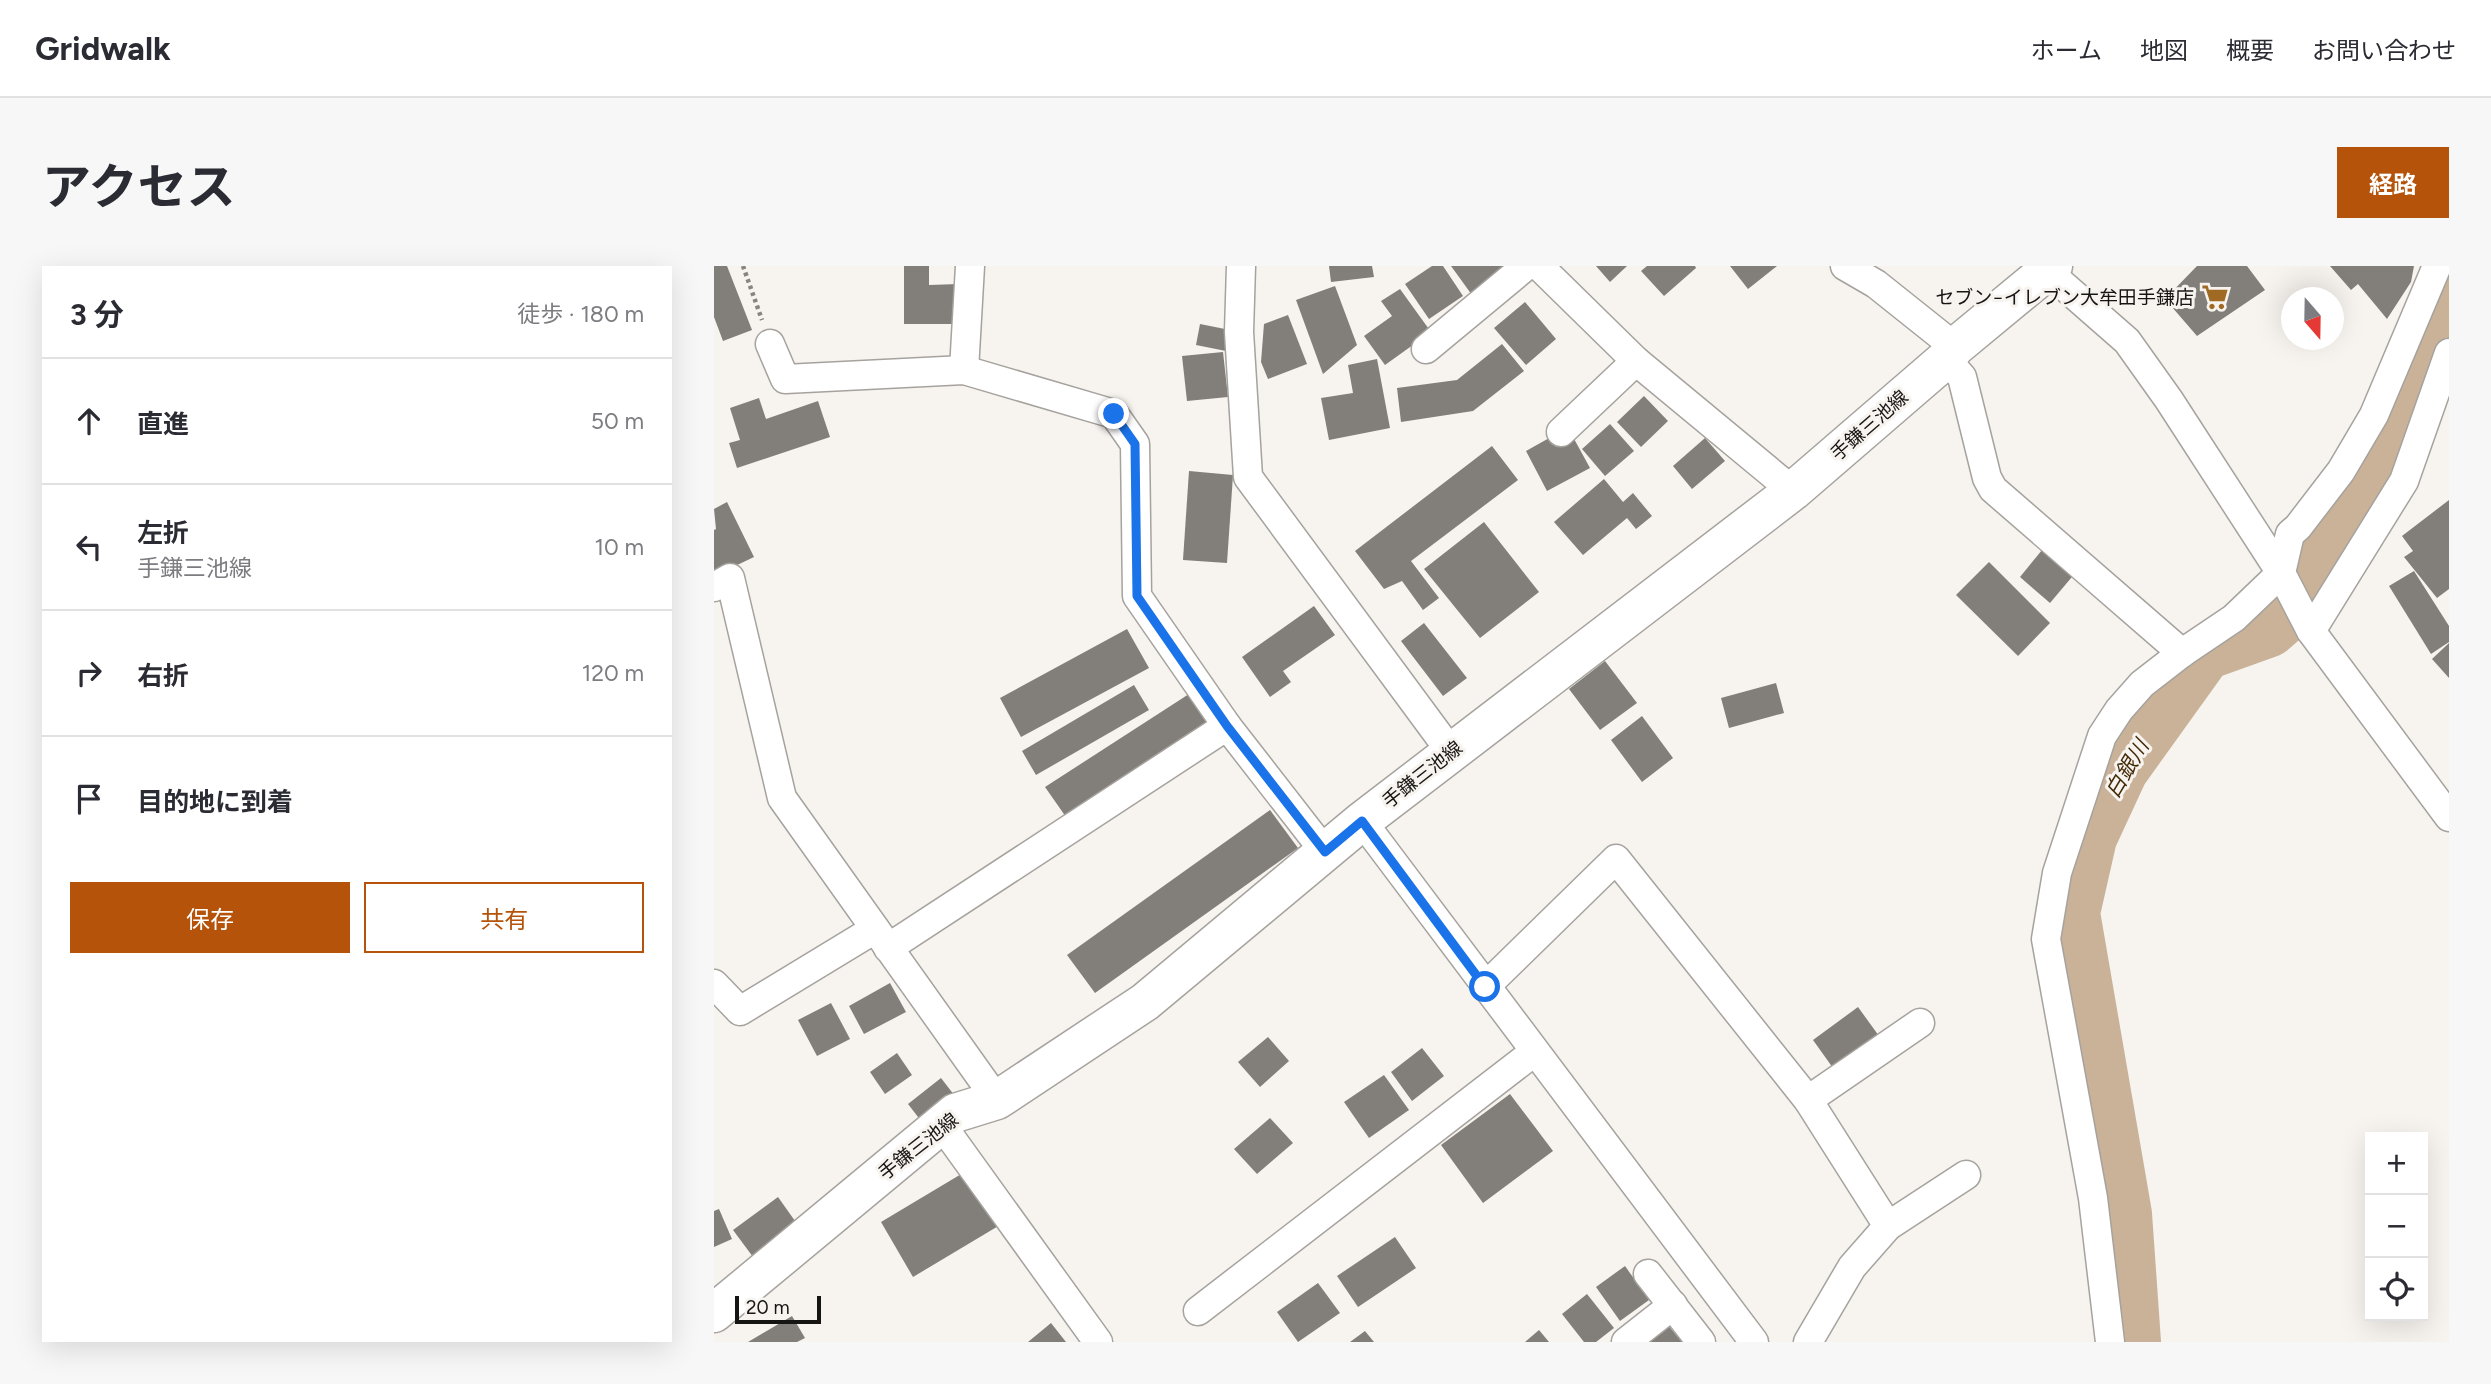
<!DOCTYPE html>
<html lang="ja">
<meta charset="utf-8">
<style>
:root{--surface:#fff;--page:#f7f7f7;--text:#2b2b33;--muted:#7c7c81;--line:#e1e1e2;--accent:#b45309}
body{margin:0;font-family:Figtree,"Noto Sans JP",sans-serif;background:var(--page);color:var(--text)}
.controls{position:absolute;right:21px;bottom:21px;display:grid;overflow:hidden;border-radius:0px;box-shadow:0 7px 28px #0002}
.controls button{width:63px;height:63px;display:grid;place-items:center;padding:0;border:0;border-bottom:2px solid var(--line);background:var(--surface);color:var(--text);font:35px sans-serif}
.compass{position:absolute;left:1567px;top:21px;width:63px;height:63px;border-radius:50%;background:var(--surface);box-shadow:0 7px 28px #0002;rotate:160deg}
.scale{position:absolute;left:21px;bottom:18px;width:86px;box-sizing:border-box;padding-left:7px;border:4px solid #171514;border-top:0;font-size:19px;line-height:24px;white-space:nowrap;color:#171514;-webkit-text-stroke:5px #f7f3ee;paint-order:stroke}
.stop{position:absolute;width:21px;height:21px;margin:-16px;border:5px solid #1a73e8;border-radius:50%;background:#fff}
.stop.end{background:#1a73e8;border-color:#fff;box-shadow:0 2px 7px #0008}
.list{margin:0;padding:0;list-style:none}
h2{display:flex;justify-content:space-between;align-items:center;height:91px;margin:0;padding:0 28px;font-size:30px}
h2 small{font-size:23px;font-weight:400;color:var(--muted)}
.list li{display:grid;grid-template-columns:46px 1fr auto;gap:21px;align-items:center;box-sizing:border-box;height:126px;padding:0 28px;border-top:2px solid var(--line)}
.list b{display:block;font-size:26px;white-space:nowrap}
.list p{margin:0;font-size:23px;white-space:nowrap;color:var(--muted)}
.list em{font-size:23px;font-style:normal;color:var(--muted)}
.actions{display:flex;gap:14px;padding:21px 28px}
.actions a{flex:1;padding:16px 0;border:2px solid var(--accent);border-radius:0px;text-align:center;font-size:24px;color:var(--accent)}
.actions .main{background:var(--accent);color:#fff}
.icon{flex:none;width:38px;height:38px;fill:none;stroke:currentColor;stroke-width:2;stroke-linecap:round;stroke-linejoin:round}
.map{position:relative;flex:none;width:1735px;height:1076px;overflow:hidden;border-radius:0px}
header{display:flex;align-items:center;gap:42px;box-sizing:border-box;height:98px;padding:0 35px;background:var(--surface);border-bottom:2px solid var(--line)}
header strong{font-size:33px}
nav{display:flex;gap:38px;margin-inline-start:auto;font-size:24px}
.intro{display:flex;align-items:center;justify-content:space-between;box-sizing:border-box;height:168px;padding:0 42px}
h1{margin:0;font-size:49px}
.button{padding:18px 32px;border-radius:0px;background:var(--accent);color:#fff;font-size:24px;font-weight:700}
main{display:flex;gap:42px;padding:0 42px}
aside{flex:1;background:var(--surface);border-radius:0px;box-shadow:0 7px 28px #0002}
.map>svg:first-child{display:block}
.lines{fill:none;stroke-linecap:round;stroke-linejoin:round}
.river{stroke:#c9b298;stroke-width:52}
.building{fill:#827e7a}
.street-casing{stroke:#a6a29e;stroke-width:31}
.secondary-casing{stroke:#a6a29e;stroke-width:41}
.path{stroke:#878481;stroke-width:4.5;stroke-dasharray:3.5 3.5;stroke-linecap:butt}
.street{stroke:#fff;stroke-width:28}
.secondary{stroke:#fff;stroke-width:38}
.route{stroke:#1a73e8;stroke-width:9}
.labels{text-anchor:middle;stroke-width:6;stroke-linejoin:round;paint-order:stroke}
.poi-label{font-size:19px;fill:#171514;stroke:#f7f3ee;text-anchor:end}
.street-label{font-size:19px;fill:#171514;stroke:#f7f3ee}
.water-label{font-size:21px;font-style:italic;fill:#432a08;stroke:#f7f3ee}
</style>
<header>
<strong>Gridwalk</strong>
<nav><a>ホーム</a><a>地図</a><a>概要</a><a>お問い合わせ</a></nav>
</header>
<div class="intro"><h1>アクセス</h1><a class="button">経路</a></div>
<main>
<aside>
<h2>3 分<small>徒歩 · 180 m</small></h2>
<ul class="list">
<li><svg class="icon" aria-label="ahead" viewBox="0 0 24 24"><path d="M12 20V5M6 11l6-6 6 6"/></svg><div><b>直進</b></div><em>50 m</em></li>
<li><svg class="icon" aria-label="left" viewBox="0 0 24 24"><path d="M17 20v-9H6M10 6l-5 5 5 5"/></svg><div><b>左折</b><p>手鎌三池線</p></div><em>10 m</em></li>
<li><svg class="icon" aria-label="right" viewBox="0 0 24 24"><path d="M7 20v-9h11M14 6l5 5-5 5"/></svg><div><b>右折</b></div><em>120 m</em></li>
<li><svg class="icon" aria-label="arrive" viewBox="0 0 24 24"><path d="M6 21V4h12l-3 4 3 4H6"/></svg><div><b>目的地に到着</b></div></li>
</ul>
<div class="actions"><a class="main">保存</a><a>共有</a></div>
</aside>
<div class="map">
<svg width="1735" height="1076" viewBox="0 0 1735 1076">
<rect width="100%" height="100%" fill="#f7f3ee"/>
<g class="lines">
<polyline class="river" points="1421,1076 1412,948 1360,647 1377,572 1408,505 1492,388 1556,365 1587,338 1658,198 1723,64 1735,33"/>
</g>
<g class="building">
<polygon points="0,0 13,0 38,64 9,75 0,51"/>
<polygon points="190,0 215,0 215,19 245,18 245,60 238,58 190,58"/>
<polygon points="615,0 658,0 660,11 617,16"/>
<polygon points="718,0 729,0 749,30 715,53 691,18"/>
<polygon points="737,0 799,0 758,29"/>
<polygon points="882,0 913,0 896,16"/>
<polygon points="933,0 981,0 982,2 950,30 927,5"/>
<polygon points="1016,0 1063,0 1034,23"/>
<polygon points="1483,0 1533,0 1551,24 1483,70 1451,33"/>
<polygon points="1616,0 1700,0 1697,16 1673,53 1644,18 1637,24"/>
<polygon points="621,20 643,79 609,108 582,34"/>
<polygon points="686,23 717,66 671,99 650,70 678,50 667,35"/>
<polygon points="811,36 842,73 812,99 780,62"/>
<polygon points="574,49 593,98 554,113 547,96 550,58"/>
<polygon points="486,58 516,64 512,85 482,79"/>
<polygon points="788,78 810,105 759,145 687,156 683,122 743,114"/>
<polygon points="509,86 514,131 473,135 468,90"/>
<polygon points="663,93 676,162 615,174 607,132 639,127 634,99"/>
<polygon points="930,130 954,155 927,181 903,156"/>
<polygon points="45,132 52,153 104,135 116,171 23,202 15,177 26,174 16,142"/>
<polygon points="896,158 920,185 891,210 868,183"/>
<polygon points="837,171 842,181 859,171 876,202 833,225 812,185"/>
<polygon points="991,172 1011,195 978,223 959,200"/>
<polygon points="778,180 804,214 697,295 725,332 709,344 688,315 670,323 641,285"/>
<polygon points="475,205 519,209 513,297 469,294"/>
<polygon points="890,213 909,236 919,227 938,250 922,263 913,252 869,289 840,256"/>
<polygon points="1735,234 1735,323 1723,332 1690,291 1699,285 1688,270"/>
<polygon points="13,236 40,291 0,310 0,264 2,263 0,243"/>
<polygon points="770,256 825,326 766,372 710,303"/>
<polygon points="1337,273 1368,299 1336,337 1306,311"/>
<polygon points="1275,296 1336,357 1304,390 1242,329"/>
<polygon points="1700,305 1735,360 1735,376 1717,388 1675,320"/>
<polygon points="600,340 621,369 569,405 577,416 556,431 528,391"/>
<polygon points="710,357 753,412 729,430 687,375"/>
<polygon points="413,363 435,402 307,471 286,432"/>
<polygon points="1735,377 1735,412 1718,393"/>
<polygon points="891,395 923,437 886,464 855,423"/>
<polygon points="1062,417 1070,447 1015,462 1007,432"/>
<polygon points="420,419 435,444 322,509 308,485"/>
<polygon points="475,428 495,460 352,551 331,521"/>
<polygon points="928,450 959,492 928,516 897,474"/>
<polygon points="556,544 584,582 381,727 353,689"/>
<polygon points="176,717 192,746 150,768 135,740"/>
<polygon points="117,737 136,773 103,790 84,754"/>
<polygon points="1144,741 1165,770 1119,802 1099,774"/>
<polygon points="554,771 575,795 546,821 524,796"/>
<polygon points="708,782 730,810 698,835 677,806"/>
<polygon points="183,787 198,809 171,828 156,806"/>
<polygon points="670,809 695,844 655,872 630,836"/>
<polygon points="227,812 244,834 211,860 194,838"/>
<polygon points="796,828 839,885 769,937 727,879"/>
<polygon points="556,852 579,877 543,908 520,883"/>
<polygon points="254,904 286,959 199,1011 167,956"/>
<polygon points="64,931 86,962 42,995 19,964"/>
<polygon points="5,943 18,973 0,981 0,945"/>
<polygon points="681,971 702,1002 644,1041 623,1010"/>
<polygon points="911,1000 935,1034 906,1055 882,1021"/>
<polygon points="604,1017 626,1047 584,1076 563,1046"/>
<polygon points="873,1028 900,1062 882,1076 870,1076 848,1048"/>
<polygon points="78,1050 91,1072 83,1076 34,1076"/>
<polygon points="337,1057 352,1076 314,1076"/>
<polygon points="953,1058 968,1076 931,1076"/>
<polygon points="825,1064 835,1076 811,1076"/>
<polygon points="651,1065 660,1076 636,1076"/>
</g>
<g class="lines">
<g class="street-casing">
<g id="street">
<polyline points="527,0 525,66 534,211 737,486"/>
<polyline points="825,0 922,95 1079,225"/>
<polyline points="1131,0 1162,18 1241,81"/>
<polyline points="1333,5 1413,75 1455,134 1567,307 1597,365 1735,551"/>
<polyline points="56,78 71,113 250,104 400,148 421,178 423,330 513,460"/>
<polyline points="712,83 812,0"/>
<polyline points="1232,93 1248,111 1273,212 1279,223 1468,387"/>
<polyline points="250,104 256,0"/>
<polyline points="847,166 922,95"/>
<polyline points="0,321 16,312 68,532 283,834"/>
<polyline points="1597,365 1690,215 1735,87"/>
<polyline points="648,555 1040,1076"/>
<polyline points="174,682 513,460 611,586"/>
<polyline points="0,718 26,745 161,663"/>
<polyline points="771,721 902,593 1094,834 1174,960"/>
<polyline points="1094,834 1206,757"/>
<polyline points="227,858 384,1076"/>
<polyline points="934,1008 987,1076"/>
<polyline points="484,1045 820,786"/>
<polyline points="912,1076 959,1039"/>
<polyline points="1094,1076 1138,1001 1174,960 1252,909"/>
<polyline points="1396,1076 1379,932 1332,673 1343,607 1388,470 1405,444 1428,418 1468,387 1520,352 1567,307 1576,268 1584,261 1627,205 1660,149 1723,0"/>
</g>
</g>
<g class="secondary-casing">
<polyline id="secondary" points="0,1047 241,847 283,834 431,736 648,555 1079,225 1232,93 1241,81 1339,0"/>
</g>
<polyline class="path" points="29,0 48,54"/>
<use href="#street" class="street"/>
<use href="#secondary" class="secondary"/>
</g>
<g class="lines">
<polyline class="route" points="400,148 421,178 423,330 513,460 611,586 648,555 771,721"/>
</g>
<defs>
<g id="supermarket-bare" transform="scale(2.1)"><path d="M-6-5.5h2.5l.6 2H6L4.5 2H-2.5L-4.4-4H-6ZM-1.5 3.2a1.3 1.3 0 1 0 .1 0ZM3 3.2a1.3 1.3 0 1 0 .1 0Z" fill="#a06a24" stroke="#f7f3ee" stroke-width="2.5" paint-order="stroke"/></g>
</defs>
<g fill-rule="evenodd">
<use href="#supermarket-bare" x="1501" y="31"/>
</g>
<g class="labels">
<g class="poi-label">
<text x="1480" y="38">セブン−イレブン大牟田手鎌店</text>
</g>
<g class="street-label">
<text transform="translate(1155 159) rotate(-41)" y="7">手鎌三池線</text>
<text transform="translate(708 508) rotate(-38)" y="7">手鎌三池線</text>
<text transform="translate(204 880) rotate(-38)" y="7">手鎌三池線</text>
</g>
<g class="water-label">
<text transform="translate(1413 503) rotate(-59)" y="7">白銀川</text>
</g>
</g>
</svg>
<div class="controls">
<button>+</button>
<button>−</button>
<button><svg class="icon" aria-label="locate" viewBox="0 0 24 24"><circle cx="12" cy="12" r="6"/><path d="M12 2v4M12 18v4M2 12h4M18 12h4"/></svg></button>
</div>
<svg class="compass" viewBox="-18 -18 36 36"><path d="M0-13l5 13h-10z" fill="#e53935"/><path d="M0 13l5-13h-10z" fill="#7c7c81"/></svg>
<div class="scale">20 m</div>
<div class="stop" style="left:771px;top:721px"></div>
<div class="stop end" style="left:400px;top:148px"></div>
</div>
</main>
